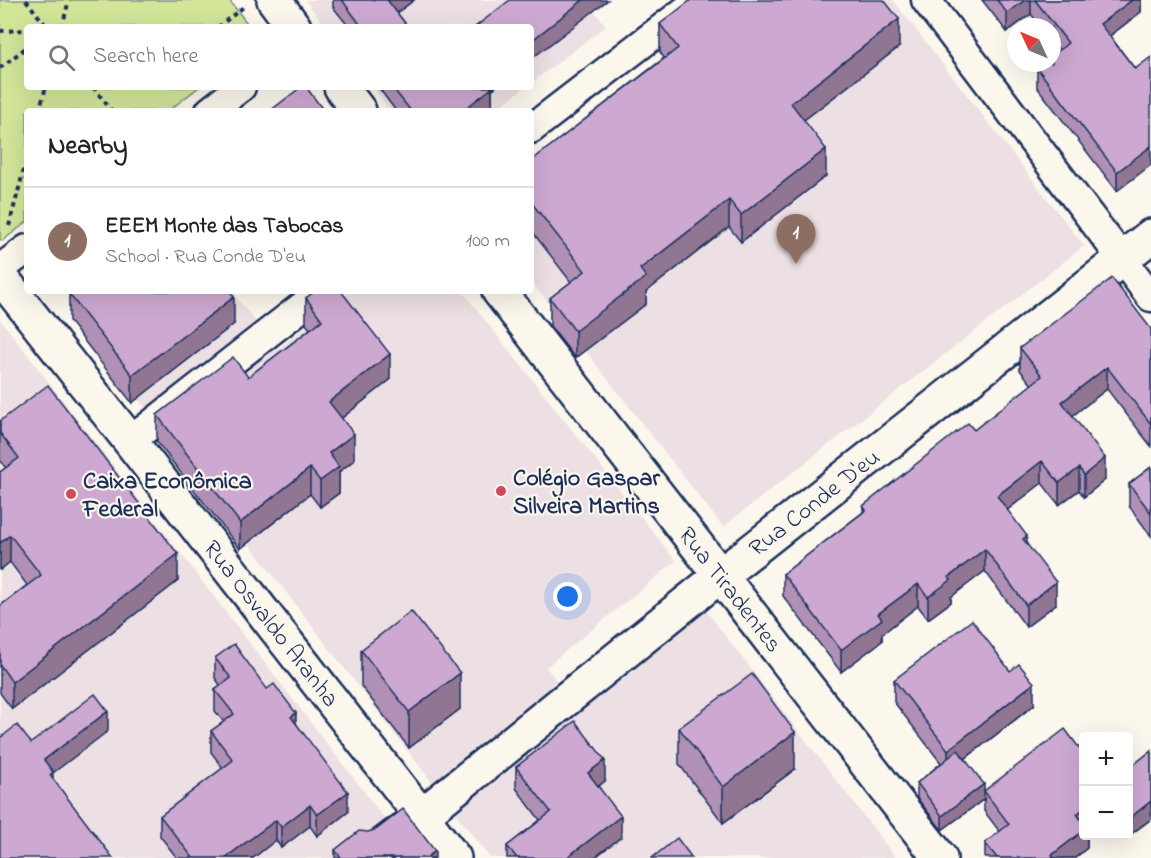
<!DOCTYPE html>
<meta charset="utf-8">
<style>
:root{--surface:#fff;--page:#f6f6f6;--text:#222;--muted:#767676;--line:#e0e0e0;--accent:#0f766e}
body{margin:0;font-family:"Indie Flower",sans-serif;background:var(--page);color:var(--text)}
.controls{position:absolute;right:18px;bottom:18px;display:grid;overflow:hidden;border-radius:6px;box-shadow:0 6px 24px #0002}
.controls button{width:54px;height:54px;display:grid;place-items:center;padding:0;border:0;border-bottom:2px solid var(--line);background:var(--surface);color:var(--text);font:30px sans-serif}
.compass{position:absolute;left:1007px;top:18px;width:54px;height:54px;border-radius:50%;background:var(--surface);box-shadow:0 6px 24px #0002;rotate:314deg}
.you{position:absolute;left:568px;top:597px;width:21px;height:21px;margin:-15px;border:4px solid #fff;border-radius:50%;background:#1a73e8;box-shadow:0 0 0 9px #1a73e833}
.badge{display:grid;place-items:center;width:39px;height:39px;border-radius:50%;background:var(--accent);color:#fff;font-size:20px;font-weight:700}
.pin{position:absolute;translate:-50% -50px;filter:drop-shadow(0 2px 3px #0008)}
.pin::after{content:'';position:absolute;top:32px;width:21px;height:18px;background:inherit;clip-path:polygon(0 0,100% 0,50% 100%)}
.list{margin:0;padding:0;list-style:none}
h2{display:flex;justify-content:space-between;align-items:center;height:78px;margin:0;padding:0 24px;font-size:26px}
h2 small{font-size:20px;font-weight:400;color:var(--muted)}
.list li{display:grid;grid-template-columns:39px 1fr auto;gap:18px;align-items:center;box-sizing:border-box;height:108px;padding:0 24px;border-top:2px solid var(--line)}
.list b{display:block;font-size:22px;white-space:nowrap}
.list p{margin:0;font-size:20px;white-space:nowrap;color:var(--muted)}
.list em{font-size:20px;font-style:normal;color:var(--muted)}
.icon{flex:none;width:33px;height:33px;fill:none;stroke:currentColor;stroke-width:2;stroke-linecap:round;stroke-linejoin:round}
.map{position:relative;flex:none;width:1151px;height:858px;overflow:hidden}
.search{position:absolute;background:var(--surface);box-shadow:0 6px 24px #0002;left:24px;top:24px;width:510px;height:66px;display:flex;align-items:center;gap:15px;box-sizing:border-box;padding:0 21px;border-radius:6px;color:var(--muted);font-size:22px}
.panel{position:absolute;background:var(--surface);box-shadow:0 6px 24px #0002;left:24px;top:108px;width:510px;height:186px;border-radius:6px}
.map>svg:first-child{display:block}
.built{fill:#ede0e4}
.green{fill:#d2e599;stroke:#768a7c;stroke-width:1.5}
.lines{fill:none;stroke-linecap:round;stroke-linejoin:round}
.minor-casing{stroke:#1b2f5e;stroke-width:33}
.tertiary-casing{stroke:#1b2f5e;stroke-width:38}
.secondary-casing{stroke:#1b2f5e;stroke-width:38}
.path{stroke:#1b2f5e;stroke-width:4;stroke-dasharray:4.5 4.5;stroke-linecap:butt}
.minor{stroke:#fbf7ec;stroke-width:28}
.tertiary{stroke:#fbf7ec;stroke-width:33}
.secondary{stroke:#fbf7ec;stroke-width:33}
.wall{fill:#b091b5;stroke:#1b2f5e;stroke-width:1.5}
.shaded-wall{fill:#907693;stroke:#1b2f5e;stroke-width:1.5}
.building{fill:#cda9d2;stroke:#1b2f5e;stroke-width:1.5}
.poi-dot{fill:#d1495b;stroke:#fbf7ec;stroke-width:2}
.labels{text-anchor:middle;stroke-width:4.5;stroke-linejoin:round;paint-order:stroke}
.poi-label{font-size:24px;font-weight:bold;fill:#1b2f5e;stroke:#fbf7ec;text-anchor:start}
.street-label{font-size:24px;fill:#1b2f5e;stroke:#fbf7ec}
</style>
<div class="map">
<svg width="1151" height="858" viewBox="0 0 1151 858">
<rect width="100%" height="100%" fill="#fbf7ec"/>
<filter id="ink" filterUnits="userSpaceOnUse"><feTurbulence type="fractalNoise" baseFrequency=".0167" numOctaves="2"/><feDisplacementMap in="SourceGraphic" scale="12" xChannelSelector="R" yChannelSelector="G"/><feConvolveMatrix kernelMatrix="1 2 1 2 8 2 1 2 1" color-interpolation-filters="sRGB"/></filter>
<g filter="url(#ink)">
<g class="built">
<polygon points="305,0 586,0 606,26 531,83 531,27 326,27"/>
<polygon points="738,0 893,0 1084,246 723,527 531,281 531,162"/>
<polygon points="372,87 525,87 494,111 390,111"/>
<polygon points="134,291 231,291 278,349 351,291 462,291 676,561 546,667 579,710 704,608 896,858 490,858 85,330"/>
<polygon points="0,319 415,858 0,858"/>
</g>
<polygon class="green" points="0,0 229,0 250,27 27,27 27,87 199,87 168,111 27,111 27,222 2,241 0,239"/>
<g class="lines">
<g class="minor-casing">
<g id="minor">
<polyline points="926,0 1151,297"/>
<polyline points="210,111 241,87"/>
<polyline points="531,129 699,0"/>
<polyline points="0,269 27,249"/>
<polyline points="130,441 322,291"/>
</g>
</g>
<g class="tertiary-casing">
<polyline id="tertiary" points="366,858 421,816 721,575 1151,236"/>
</g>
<g class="secondary-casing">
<g id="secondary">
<polyline points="274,0 294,27"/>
<polyline points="341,87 359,111"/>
<polyline points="0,276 130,441 454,858"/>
<polyline points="499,291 940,858"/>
</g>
</g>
<g class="path">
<polyline points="26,0 47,27"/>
<polyline points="62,27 69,0"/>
<polyline points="218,27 246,5"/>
<polyline points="0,31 27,30"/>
<polyline points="0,68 27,47"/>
<polyline points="93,87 112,111"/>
<polyline points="39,111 46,87"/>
<polyline points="9,226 27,158"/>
</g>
<use href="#minor" class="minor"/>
<use href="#tertiary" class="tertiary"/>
<use href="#secondary" class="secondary"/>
</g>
<g class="wall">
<polygon points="333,0 414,0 397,13 408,27 349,27 333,7"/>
<polygon points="982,0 1141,0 1141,12 1110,36 1135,69 1117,191 1037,87 1037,68 1059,50 1052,41 1052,27 1041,27 1031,14 1007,32"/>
<polygon points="660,24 899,47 804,120 826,176 741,242 729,227 646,292 646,304 575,358 550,326 550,298 571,282 531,230 531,161 664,58 660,52"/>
<polygon points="378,87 496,87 492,89 492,106 486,111 396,111"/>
<polygon points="69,294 234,324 132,403 69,321"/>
<polygon points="306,298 390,380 342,418 354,460 339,472 339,493 320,507 310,494 240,549 157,442 157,415 248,377 310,329 306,324"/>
<polygon points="1151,329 1151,446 1107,389 1072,416 1105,480 1084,497 1079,490 1059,505 1042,483 1007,510 1027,545 1056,604 1026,627 985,571 951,597 951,602 928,619 918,606 882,634 882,641 841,672 783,596 783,574 863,512 863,506 974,430 1032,385 1020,370 1020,348"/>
<polygon points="0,421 178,581 12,709 0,693 0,606 27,585 10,562 0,570 0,472 6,468 0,460"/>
<polygon points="1151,467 1151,536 1129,506 1129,484"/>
<polygon points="361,650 460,709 409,748 361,686"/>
<polygon points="215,658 267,689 296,723 348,812 317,836 310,826 281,848 276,840 253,858 177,858 160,836 160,816 223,768 211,752 211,731 224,722 215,711 215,690 221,686 215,678"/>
<polygon points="894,680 1034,705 965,759 984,791 1087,836 1087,848 1075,858 985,858 985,843 1000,832 984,811 984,799 942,830 917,798 917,783 941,763 894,702"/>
<polygon points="679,728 795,769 723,823 679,764"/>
<polygon points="1151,751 1151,819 1131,834 1128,831 1128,769"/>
<polygon points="516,767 605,781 599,786 621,837 594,858 507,858 507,846 540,820 516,788"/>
<polygon points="335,850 435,858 335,858"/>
</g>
<g class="shaded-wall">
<polygon points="390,0 414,0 388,20 388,1"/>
<polygon points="583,0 608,0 531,59 531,41"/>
<polygon points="1025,0 1031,0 1031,14 1007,32 1007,13"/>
<polygon points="1132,0 1141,0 1141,12 1100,43 1100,24"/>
<polygon points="899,19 899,47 791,130 791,103"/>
<polygon points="484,87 496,87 492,89 492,106 486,111 462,111"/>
<polygon points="1151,146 1151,165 1117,191 1117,172"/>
<polygon points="826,149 826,176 741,242 741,215"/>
<polygon points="729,200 729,227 646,292 646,304 575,358 575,331 640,269"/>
<polygon points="234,297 234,324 132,403 132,375"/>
<polygon points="390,354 390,380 329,428 329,402"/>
<polygon points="1107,367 1107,389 1062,424 1062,402"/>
<polygon points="354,434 354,460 339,472 339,493 320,507 320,481 329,453"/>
<polygon points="1105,458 1105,480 1084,497 1084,475"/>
<polygon points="1042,461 1042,483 997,518 997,496"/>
<polygon points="310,468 310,494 240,549 240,523"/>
<polygon points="1079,468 1079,490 1059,505 1059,483"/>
<polygon points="10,535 10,562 0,570 0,543"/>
<polygon points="1027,536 1027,558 1023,539"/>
<polygon points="985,549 985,571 951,597 951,602 928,619 928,597 949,577"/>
<polygon points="178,554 178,581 12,709 12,682"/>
<polygon points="1056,582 1056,604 1026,627 1026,605"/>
<polygon points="918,584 918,606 882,634 882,641 841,672 841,650 878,614"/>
<polygon points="460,673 460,709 409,748 409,712"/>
<polygon points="1034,683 1034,705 948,772 948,750"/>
<polygon points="108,711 108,731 53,773 53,792 44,760"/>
<polygon points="296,713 296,734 291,717"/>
<polygon points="795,732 795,769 723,823 723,787"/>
<polygon points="605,760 605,781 588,794 588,773"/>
<polygon points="984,784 984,799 942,830 942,816"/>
<polygon points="348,792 348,812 317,836 317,815"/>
<polygon points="1151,801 1151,819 1131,834 1131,817"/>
<polygon points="310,805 310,826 281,848 281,827"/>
<polygon points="1083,809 1083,830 1077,814"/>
<polygon points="621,816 621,837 594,858 566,858"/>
<polygon points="276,820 276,840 253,858 225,858"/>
<polygon points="1083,831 1083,836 1087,836 1087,848 1075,858 1052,858 1052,855"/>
<polygon points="435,851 435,858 426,858"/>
</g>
<g class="building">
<polygon points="342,0 390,0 388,1 408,27 362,27"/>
<polygon points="510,0 583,0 531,41 531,27 475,27"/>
<polygon points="691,0 884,0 899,19 791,103 826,149 741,215 729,200 640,269 646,277 575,331 550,298 585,271 531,202 531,161 678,48 660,24"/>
<polygon points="997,0 1025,0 1007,13"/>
<polygon points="1035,0 1132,0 1100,24 1135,69 1151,57 1151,146 1117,172 1037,68 1043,63 1052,63 1052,56 1068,43"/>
<polygon points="301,87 306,87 324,111 270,111"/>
<polygon points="392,87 492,87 492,88 462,111 411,111"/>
<polygon points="1112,278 1151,329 1151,424 1107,367 1062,402 1105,458 1084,475 1079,468 1059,483 1042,461 997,496 1027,536 1023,539 1056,582 1026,605 985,549 949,577 951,580 928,597 918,584 878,614 882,619 841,650 783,574 866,510 863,506 968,423 974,430 1042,376 1020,348"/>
<polygon points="73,291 230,291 234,297 132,375 69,294"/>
<polygon points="315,291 341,291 390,354 329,402 354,434 329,453 339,467 320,481 310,468 240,523 157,415 233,357 248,377 322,320 306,298"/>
<polygon points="48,385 178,554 12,682 0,665 0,606 41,575 10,535 0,543 0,472 19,458 0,433 0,421"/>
<polygon points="1151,467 1151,513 1129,484"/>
<polygon points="411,611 460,673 409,712 361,650"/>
<polygon points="972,620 1010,671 1019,664 1034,683 948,750 894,680"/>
<polygon points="234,644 267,689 274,684 296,713 291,717 348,792 317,815 310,805 281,827 276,820 225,858 193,858 160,816 233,760 211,731 234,714 215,690 231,678 215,658"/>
<polygon points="752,674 795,732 723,787 679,728"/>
<polygon points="95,694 108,711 44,760 53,772 50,775 113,858 0,858 0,738 17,725 31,743"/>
<polygon points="575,721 605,760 588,773 621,816 566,858 517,858 507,846 551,812 516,767"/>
<polygon points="1065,729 1083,753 1083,809 1077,814 1083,822 1083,831 1052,855 1054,858 997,858 985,843 1009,824 984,791"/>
<polygon points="958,750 984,784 942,816 917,783"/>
<polygon points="1151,751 1151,801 1131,817 1128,814 1128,769"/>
<polygon points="403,809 435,851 426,858 341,858 335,850 359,831 368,832 377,829"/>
<polygon points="677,838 692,858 652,858"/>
</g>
</g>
<g class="poi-dot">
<circle cx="501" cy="491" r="6"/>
<circle cx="71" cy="494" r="6"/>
</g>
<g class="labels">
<g class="poi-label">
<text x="513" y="485">Colégio Gaspar<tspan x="513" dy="28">Silveira Martins</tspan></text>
<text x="83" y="488">Caixa Econômica<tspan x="83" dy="28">Federal</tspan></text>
</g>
<g class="street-label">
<text transform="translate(814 502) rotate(-38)" y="8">Rua Conde D'eu</text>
<text transform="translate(731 589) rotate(52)" y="8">Rua Tiradentes</text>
<text transform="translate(272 623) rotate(52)" y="8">Rua Osvaldo Aranha</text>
</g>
</g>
</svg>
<div class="controls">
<button>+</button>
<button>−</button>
</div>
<svg class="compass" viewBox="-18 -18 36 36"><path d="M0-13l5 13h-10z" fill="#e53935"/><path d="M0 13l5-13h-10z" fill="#767676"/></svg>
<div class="you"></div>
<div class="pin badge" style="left:796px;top:264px;background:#8d6e63">1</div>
<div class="search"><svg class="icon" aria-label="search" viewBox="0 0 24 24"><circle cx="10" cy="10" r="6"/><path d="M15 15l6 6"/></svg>Search here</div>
<section class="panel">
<h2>Nearby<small></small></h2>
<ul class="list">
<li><span class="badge" style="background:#8d6e63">1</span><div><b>EEEM Monte das Tabocas</b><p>School · Rua Conde D'eu</p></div><em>100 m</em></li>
</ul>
</section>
</div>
